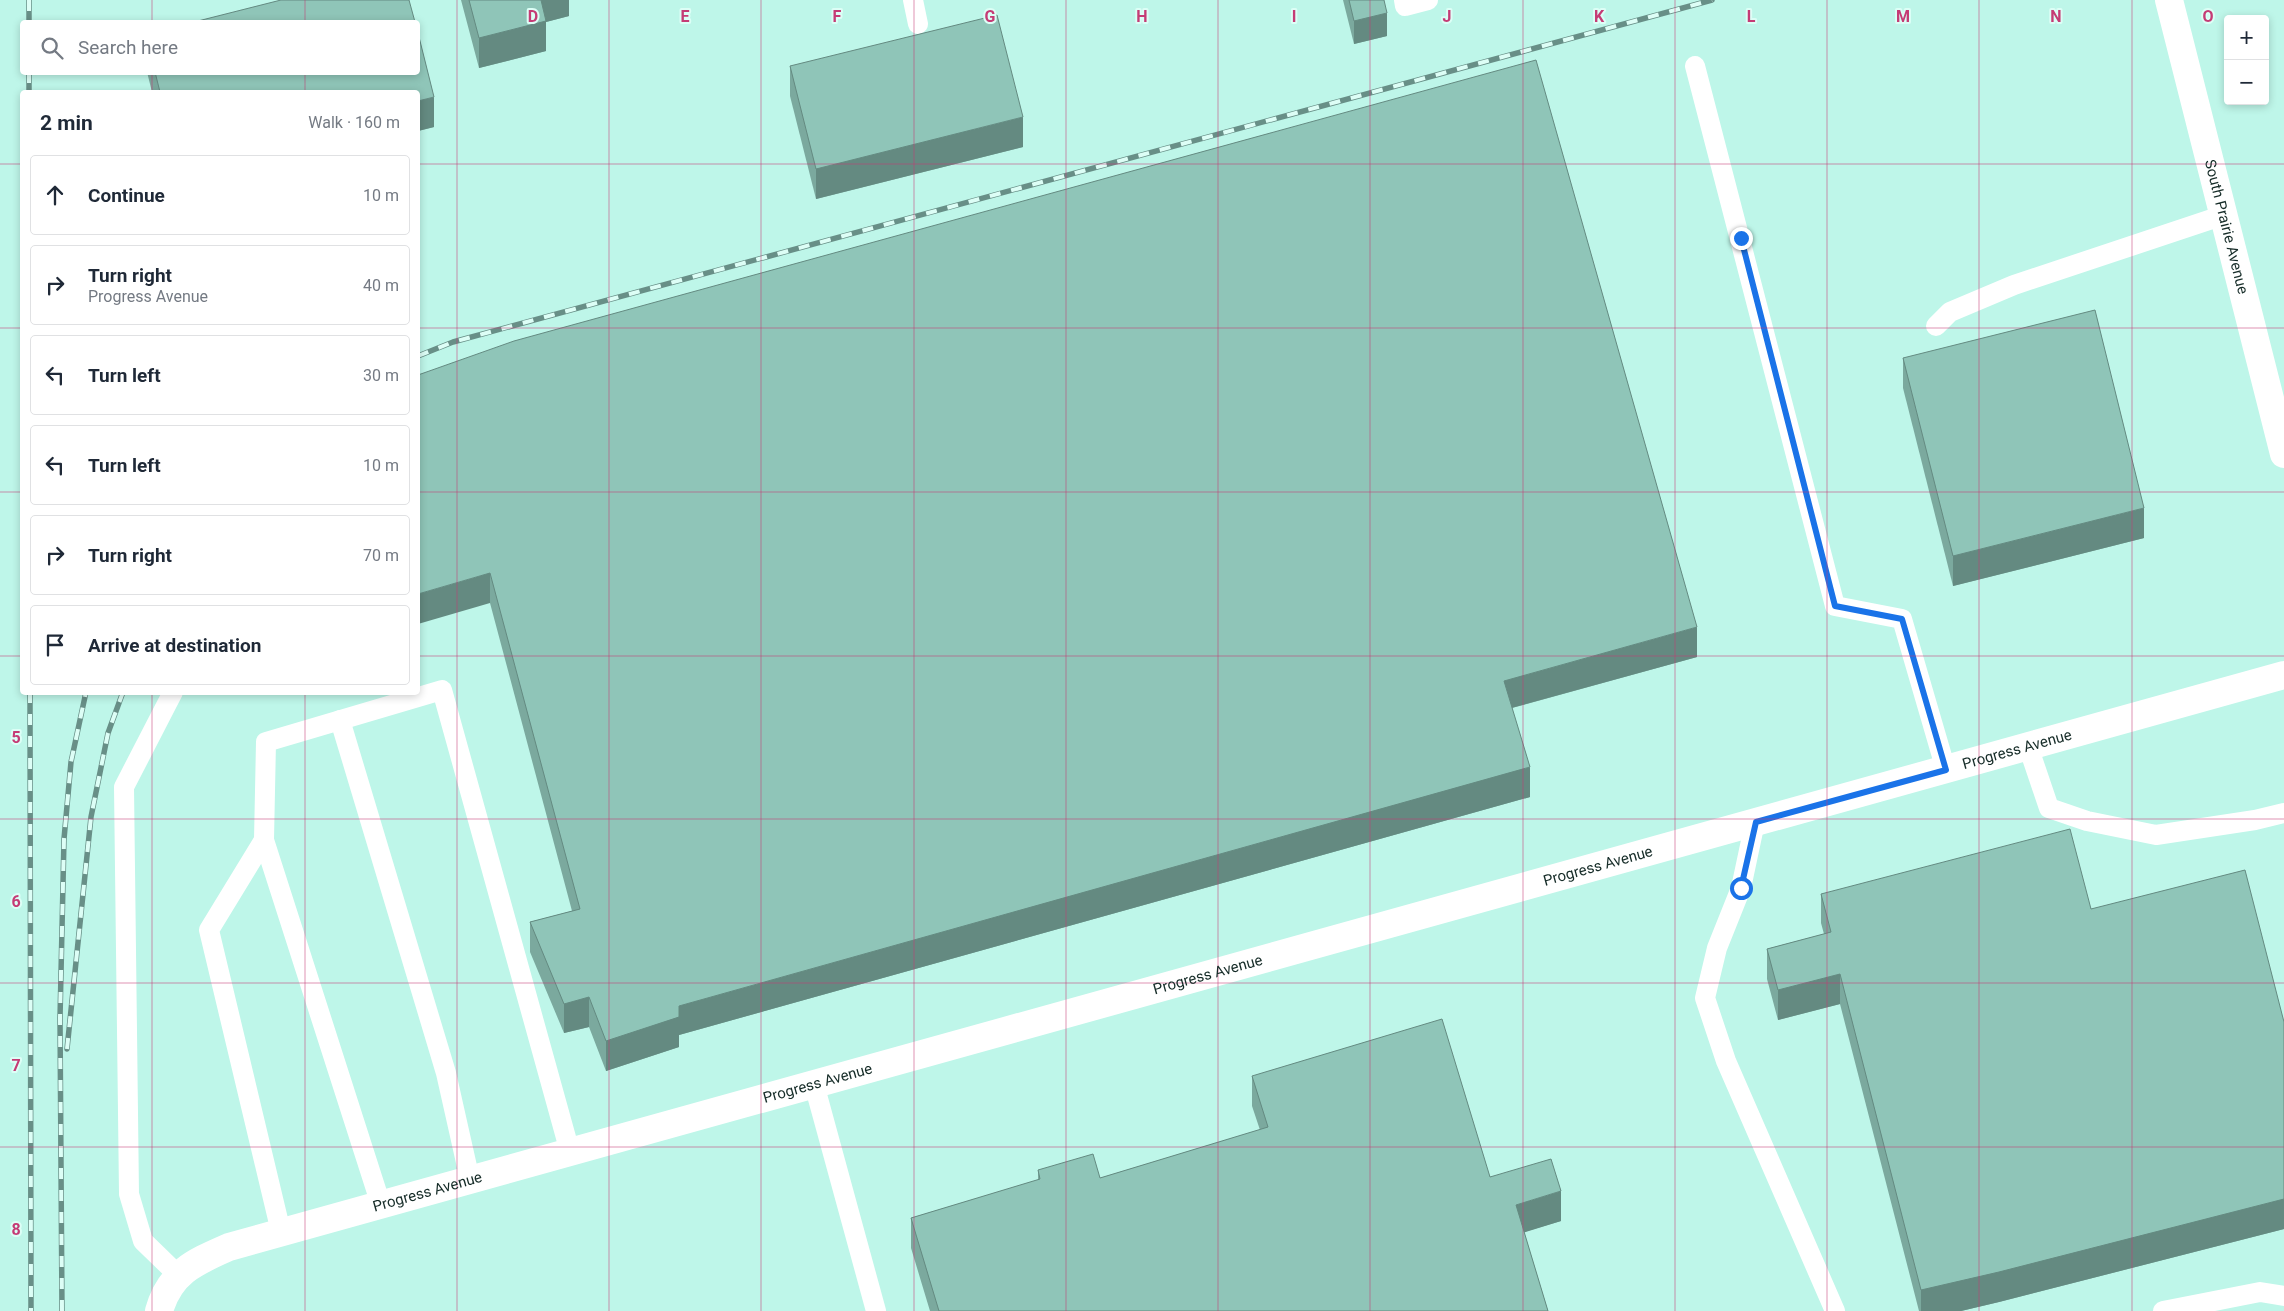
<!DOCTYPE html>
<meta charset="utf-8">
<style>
:root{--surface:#fff;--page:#f2f2f3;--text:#1f2937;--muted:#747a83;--line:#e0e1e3}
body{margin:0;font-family:Roboto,sans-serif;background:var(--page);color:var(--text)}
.controls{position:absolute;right:15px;top:15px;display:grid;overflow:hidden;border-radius:5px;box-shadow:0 2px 8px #0003}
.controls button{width:45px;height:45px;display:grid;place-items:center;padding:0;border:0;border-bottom:1px solid var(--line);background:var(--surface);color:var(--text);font:25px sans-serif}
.stop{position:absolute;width:15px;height:15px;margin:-11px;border:4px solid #1a73e8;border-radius:50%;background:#fff}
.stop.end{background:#1a73e8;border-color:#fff;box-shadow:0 1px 5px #0008}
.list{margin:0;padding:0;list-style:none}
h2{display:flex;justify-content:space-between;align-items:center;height:65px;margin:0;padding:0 20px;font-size:21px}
h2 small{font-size:16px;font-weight:400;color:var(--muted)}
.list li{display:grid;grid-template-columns:32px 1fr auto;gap:15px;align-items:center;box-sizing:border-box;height:80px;margin:0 10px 10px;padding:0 10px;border:1px solid var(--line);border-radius:5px}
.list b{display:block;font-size:19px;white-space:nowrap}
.list p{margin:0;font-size:16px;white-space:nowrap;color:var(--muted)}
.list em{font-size:16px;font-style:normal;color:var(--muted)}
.icon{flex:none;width:28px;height:28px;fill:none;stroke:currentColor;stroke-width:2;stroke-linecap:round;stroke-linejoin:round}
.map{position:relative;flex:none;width:2284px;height:1311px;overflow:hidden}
.search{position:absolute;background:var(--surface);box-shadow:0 2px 8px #0003;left:20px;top:20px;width:400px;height:55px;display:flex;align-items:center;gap:12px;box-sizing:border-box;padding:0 18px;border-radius:5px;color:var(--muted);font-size:19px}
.panel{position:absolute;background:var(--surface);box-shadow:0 2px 8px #0003;left:20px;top:90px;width:400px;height:605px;border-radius:5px}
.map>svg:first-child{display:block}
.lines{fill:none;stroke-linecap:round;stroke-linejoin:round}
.lane{stroke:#fff;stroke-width:20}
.street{stroke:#fff;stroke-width:28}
.secondary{stroke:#fff;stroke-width:28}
.rail-casing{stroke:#688f87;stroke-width:5.5}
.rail{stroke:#ddfef6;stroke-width:4;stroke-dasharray:11;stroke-linecap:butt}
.wall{fill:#7ba99e}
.shaded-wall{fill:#648a81}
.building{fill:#8fc5b8;stroke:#648a81}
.route{stroke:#1a73e8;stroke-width:6}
.grid{fill:none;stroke:#c53b75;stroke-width:1;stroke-opacity:0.55}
.labels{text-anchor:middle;stroke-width:4;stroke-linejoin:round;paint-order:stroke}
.street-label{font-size:15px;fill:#162c28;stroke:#ddfef6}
.grid-label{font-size:16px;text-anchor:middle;font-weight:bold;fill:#c53b75;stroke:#ddfef6;stroke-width:4;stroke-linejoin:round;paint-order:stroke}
</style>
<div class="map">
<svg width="2284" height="1311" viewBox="0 0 2284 1311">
<rect width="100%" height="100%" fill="#bef6e9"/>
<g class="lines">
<g class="lane">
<polyline points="913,0 918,24"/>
<polyline points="1404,0 1405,6 1428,0"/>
<polyline points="1695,66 1835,606 1902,619 1946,770"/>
<polyline points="1936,326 1950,312 2014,285 2224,215"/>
<polyline points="173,692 124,787 129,1194 143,1241 178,1275"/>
<polyline points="340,720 446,1073 470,1180"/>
<polyline points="2028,746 2049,808 2087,821 2156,835 2255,820 2284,813"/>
<polyline points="1755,822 1741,888 1717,948 1705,998 1726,1061 1835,1311"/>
<polyline points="264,840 381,1205"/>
<polyline points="814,1084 876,1311"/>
<polyline points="281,1232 209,930 264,840 266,742 442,690 570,1152"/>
<polyline points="2163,1311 2260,1292 2284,1296"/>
</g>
<path class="street" id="s1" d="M159,1311c11,-39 36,-49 70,-64l2055,-572"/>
<path class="secondary" id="s2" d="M2169,0l115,454"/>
<g class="rail-casing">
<g id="rail">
<polyline points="29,0 29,22"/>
<polyline points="29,72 29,92"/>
<polyline points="418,356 453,342 1712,0"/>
<polyline points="30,692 31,1311"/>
<polyline points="67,1049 91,817 108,733 123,692"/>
<polyline points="62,1311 60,1018 64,839 71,762 86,692"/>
</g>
</g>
<use href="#rail" class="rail"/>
</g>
<g class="wall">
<polygon points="461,0 569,0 569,16 546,22 546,51 479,68"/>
<polygon points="1343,0 1384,0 1387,36 1354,44"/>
<polygon points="790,66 1023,147 816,199 790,96"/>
<polygon points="147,72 418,72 434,127 418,131 418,92 152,92"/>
<polygon points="1903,358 2144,538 1953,586 1903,388"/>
<polygon points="418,375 1697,657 1512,708 1530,797 679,1035 679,1047 606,1071 589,1027 564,1033 530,952 530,922 572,911 490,603"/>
<polygon points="1821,894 2091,909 2284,1022 2284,1229 1999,1302 1961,1311 1919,1311 1840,1004 1778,1020 1767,979 1767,949 1824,934 1821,923"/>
<polygon points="1252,1076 1490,1177 1561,1221 1524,1232 1548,1311 930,1311 911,1248 911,1218 1038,1180 1038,1170 1100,1178 1260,1130 1252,1106"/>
</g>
<g class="shaded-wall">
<polygon points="539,0 569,0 569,16 546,22 546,51 479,68 479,38"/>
<polygon points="1387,13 1387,36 1354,44 1354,21"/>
<polygon points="434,97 434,127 418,131 418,101"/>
<polygon points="1023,117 1023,147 816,199 816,169"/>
<polygon points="2144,508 2144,538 1953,586 1953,556"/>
<polygon points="490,573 490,603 418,624 418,594"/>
<polygon points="1697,627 1697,657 1504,710 1504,681"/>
<polygon points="1530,767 1530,797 679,1035 679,1047 606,1071 606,1041 679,1006"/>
<polygon points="1840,974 1840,1004 1778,1020 1778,990"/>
<polygon points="589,997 589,1027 564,1033 564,1004"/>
<polygon points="1561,1191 1561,1221 1516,1235 1516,1205"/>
<polygon points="2284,1199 2284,1229 1999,1302 1961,1311 1921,1311 1921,1290"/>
</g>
<g class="building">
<polygon points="281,0 409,0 415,22 194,22"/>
<polygon points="469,0 541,0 546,21 479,38"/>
<polygon points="1349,0 1384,0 1387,13 1354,21"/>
<polygon points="997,15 1023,117 816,169 790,66"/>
<polygon points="418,33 434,97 418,101 418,92 160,92 155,72 418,72"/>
<polygon points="1536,60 1697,627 1504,681 1530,767 679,1006 679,1017 606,1041 589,997 564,1004 530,922 580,909 490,573 418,594 418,375 514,341"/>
<polygon points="2095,310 2144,508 1953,556 1903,358"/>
<polygon points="2070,829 2091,909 2245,870 2284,1022 2284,1199 1999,1272 1921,1290 1840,974 1778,990 1767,949 1831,932 1821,894"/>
<polygon points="1442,1019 1490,1177 1551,1159 1561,1191 1516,1205 1548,1311 939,1311 911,1218 1040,1179 1038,1170 1093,1154 1100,1178 1268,1127 1252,1076"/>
</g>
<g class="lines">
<polyline class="route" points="1741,238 1835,606 1902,619 1946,770 1756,822 1741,888"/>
</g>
<path class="grid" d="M152,0v22M305,0v22M457,0v1311M609,0v1311M761,0v1311M914,0v1311M1066,0v1311M1218,0v1311M1370,0v1311M1523,0v1311M1675,0v1311M1827,0v1311M1979,0v1311M2132,0v1311M152,72v20M305,72v20M0,164h22M418,164h1866M0,328h22M418,328h1866M0,492h22M418,492h1866M0,656h22M418,656h1866M152,692v619M305,692v619M0,819h2284M0,983h2284M0,1147h2284"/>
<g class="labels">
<g class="street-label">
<text dy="5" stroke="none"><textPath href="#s2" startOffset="234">South Prairie Avenue</textPath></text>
<text dy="5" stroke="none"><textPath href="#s1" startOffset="1955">Progress Avenue</textPath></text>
<text dy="5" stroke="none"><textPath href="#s1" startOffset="1520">Progress Avenue</textPath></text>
<text dy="5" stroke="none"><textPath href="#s1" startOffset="1115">Progress Avenue</textPath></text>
<text dy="5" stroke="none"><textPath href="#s1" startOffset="710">Progress Avenue</textPath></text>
<text dy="5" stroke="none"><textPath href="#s1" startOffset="305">Progress Avenue</textPath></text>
</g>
</g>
<g class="grid-label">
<text x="533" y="22">D</text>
<text x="685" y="22">E</text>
<text x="837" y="22">F</text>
<text x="990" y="22">G</text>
<text x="1142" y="22">H</text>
<text x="1294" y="22">I</text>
<text x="1447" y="22">J</text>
<text x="1599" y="22">K</text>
<text x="1751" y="22">L</text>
<text x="1903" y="22">M</text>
<text x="2056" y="22">N</text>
<text x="2208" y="22">O</text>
<text x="16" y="743">5</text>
<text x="16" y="907">6</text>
<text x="16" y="1071">7</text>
<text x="16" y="1235">8</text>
</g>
</svg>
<div class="controls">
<button>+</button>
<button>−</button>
</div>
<div class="stop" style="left:1741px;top:888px"></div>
<div class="stop end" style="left:1741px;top:238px"></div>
<div class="search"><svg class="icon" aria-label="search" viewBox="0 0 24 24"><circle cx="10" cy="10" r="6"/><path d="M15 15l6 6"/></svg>Search here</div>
<section class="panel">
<h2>2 min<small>Walk · 160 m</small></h2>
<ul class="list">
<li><svg class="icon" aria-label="ahead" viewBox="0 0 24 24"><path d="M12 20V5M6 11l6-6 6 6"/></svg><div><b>Continue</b></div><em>10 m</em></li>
<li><svg class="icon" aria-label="right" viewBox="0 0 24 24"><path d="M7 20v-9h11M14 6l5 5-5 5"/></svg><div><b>Turn right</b><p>Progress Avenue</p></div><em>40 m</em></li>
<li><svg class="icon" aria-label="left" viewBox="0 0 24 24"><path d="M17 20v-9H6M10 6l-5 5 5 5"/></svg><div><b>Turn left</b></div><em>30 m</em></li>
<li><svg class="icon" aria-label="left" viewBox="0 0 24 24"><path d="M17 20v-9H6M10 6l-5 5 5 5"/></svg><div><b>Turn left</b></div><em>10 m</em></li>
<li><svg class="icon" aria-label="right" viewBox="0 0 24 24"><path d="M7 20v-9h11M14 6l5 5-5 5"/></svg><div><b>Turn right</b></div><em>70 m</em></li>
<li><svg class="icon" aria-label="arrive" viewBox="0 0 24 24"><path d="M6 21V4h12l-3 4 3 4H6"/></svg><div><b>Arrive at destination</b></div></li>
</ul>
</section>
</div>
